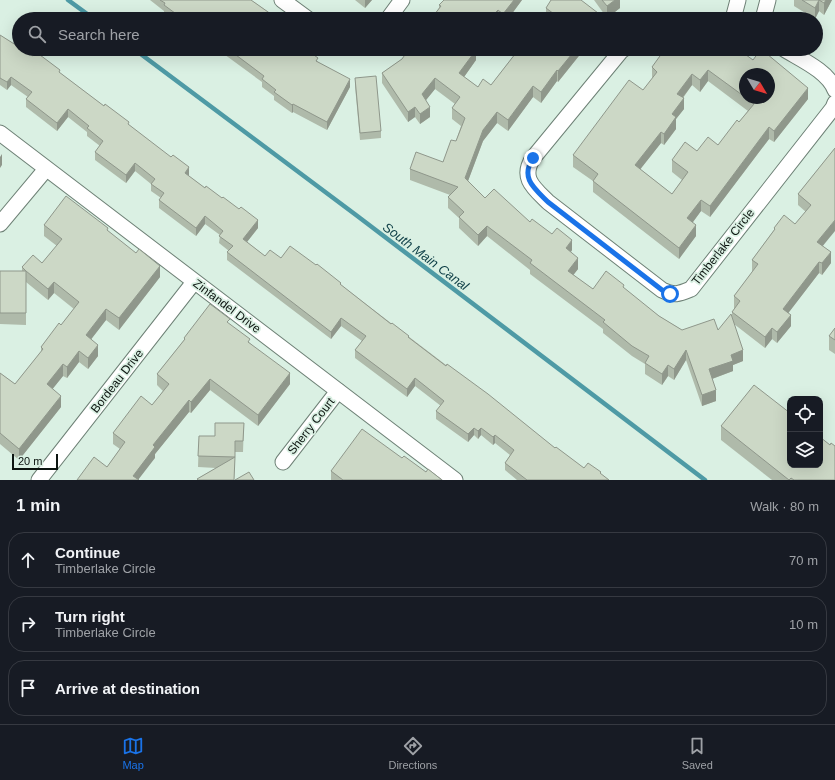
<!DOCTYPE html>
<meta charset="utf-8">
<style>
:root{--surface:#171b24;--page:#20242c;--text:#f1f3f6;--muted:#9ea1a6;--line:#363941;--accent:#1a73e8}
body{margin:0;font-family:Helvetica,sans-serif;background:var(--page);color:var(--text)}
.controls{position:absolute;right:12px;bottom:12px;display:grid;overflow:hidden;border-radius:8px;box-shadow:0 4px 16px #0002}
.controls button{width:36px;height:36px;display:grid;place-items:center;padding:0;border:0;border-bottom:1px solid var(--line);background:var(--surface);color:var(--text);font:20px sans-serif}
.compass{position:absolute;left:739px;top:68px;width:36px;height:36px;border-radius:50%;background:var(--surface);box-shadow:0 4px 16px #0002;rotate:128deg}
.scale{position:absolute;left:12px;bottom:10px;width:46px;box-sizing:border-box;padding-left:4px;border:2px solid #0c1410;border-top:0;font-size:11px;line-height:14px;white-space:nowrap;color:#0c1410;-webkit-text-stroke:3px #daf0e3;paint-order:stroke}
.stop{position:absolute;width:12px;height:12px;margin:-9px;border:3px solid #1a73e8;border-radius:50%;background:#fff}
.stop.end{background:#1a73e8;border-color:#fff;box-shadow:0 1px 4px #0008}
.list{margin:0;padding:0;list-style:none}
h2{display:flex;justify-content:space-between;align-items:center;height:52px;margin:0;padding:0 16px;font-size:17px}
h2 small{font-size:13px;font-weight:400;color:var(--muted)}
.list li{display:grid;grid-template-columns:26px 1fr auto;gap:12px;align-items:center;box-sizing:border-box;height:56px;margin:0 8px 8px;padding:0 8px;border:1px solid var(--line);border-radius:16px}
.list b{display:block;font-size:15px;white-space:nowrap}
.list p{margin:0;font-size:13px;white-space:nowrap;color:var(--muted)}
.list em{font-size:13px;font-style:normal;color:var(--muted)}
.icon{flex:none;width:22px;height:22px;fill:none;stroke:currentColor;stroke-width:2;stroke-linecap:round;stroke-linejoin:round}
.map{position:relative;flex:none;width:835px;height:480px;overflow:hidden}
.search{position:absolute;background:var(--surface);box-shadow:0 4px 16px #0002;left:12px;right:12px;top:12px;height:44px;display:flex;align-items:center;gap:10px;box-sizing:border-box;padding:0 14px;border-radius:22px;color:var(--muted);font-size:15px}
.sheet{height:244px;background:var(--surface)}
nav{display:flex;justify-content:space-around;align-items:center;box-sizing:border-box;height:56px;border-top:1px solid var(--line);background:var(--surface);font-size:11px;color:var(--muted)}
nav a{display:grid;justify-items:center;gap:2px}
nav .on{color:var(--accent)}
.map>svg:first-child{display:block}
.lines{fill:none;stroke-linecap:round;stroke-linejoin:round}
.stream{stroke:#4e9aa5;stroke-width:4.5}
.street-casing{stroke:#6e8176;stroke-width:17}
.street{stroke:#fff;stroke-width:15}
.wall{fill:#afbaaa;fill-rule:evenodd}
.shaded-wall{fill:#8f978b}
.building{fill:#ccd8c6;stroke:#8f978b;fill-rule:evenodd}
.route{stroke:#1a73e8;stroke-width:5}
.labels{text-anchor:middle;stroke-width:3.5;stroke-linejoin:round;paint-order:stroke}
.street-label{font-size:12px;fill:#0c1410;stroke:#daf0e3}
.water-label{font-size:13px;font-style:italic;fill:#0c3d45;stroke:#daf0e3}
</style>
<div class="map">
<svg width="835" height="480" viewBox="0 0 835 480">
<rect width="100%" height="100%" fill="#daf0e3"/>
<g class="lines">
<g class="stream">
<polyline points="68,0 94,19"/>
<polyline points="134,49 356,215 705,480"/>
</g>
<g class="street-casing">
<g id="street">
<polyline points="282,0 308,19"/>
<polyline points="388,19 402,0"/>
<polyline points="733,19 738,0"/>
<polyline points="763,19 768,0"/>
<path d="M624,49l-3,2 -88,107c-13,20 1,30 15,44l114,88c13,6 17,4 29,-1l142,-181 2,-5"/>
<path d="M784,49c16,10 44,22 51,41"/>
<polyline points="0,133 455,480"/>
<polyline points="0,224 46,169"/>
<polyline points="283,462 338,391"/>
<polyline points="39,480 194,282"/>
</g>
</g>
<use href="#street" class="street"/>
</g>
<g class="wall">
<polygon points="150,0 251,0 278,19 172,19 164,13 164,11"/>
<polygon points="355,0 372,0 365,8"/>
<polygon points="522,0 508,19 431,19 439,8 439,5"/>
<polygon points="594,0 620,0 620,8 607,18"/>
<polygon points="794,0 832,0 824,15 819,11 815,19 794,6"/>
<polygon points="546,8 598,15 601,19 546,19"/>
<polygon points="0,35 60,73 129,125 189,175 189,176 258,228 247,242 265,256 281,258 341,285 555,448 584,468 601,474 609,480 517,480 505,470 505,463 510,455 495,443 493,445 481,435 478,439 474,435 468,442 436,419 436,411 441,406 415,386 407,397 355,358 355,350 362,341 341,326 331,339 227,260 227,252 229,251 219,243 220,235 205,224 196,236 159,208 159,200 161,198 151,191 151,184 135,171 126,183 95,160 95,152 100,146 87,136 87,132 68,117 57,131 26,107 26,99 28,97 11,85 7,90 0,85"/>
<polygon points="217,49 306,49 318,62 350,87 327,130 293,112 292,113 274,100 274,96 262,87 262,82"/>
<polygon points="519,49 586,49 583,52 582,52 558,82 557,81 541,103 533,97 508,131 497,123 483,141 468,181 485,198 530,222 572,250 571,252 578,269 573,275 593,289 624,289 659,316 682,330 718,330 732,318 732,312 735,308 734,308 734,296 753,271 752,271 752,260 774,230 774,228 795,224 806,212 798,205 798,194 835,148 823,246 831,263 822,275 819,273 788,313 791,326 777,343 772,339 765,348 734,324 743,361 733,365 733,371 712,379 716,401 702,406 686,360 674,380 668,376 662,385 645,374 645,364 632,356 603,333 603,329 530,274 530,270 487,236 478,246 459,228 459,218 448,208 448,197 450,195 410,180 410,169 443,162 456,141 461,126 452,119 452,108 455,104 435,89 426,100 430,117 420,124 415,117 408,122 382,83 382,73 402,59 476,60 464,77 478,87 491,85"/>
<path d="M672,52l43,2 38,6 55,39 -34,43 -5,-3 -59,78 -9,-6 -8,11 3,14 -17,23 -86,-67v-11l-20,-14v-12l70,-65 9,-11v-12zM745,74l24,24h-24zM708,81l40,30 -9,11 -21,23 -21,6 -25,9v12l10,8 -10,14 -32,-25 21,-26 3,2 12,-16v-10l8,-10 -1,-11 9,-13 8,7z"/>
<polygon points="355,78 381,131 381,138 360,140 355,86"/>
<polygon points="44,225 108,231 160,277 119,330 106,320 91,339 98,356 88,369 79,362 67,378 63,376 52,389 61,407 19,460 0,444 0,373 15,384 41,352 41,347 61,325 74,309 54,293 48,300 26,282 26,325 0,324 0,271 22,271 22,267 42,263 57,246 44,236"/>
<polygon points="230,324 250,343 290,384 258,426 210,390 191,413 189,412 155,454 155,458 107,467 120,449 113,444 113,433 152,405 163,391 157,385 157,374 184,340 184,338"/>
<polygon points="835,328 835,354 829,350 829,336"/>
<polygon points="244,423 243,452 235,452 234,480 197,480 197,479 216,468 198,467 199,436 215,436"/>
<polygon points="721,426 835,480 772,480 721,440"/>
<polygon points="402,458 426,472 442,480 331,480 331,471"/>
</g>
<g class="shaded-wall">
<polygon points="365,0 372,0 365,8"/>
<polygon points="514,0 522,0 508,19 503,19 503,14"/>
<polygon points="615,0 620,0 620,8 607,18 607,6"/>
<polygon points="819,0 819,11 815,19 815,8"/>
<polygon points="826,0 832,0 824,15 824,3"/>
<polygon points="498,10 498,19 490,19 490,18"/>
<polygon points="576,49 582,49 582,52 558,82 558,71"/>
<polygon points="476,50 476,60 459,84 459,73"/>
<polygon points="557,70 557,81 541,103 541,92"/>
<polygon points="708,70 708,81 700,92 700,80"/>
<polygon points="692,74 692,85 677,105 677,94"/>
<polygon points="11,77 11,85 7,90 7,82"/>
<polygon points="435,78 435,89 422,105 422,94"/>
<polygon points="350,79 350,87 327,130 327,122"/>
<polygon points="533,86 533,97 508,131 508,120"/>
<polygon points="808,88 808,99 774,142 774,131"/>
<polygon points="684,98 684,109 676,119 676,129 664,145 664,134 672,114"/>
<polygon points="293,104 293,112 292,113 292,105"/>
<polygon points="415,107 415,117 408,122 408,112"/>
<polygon points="430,107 430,117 420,124 420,114"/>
<polygon points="68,109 68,117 57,131 57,123"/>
<polygon points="497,112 497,123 483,141 465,189 465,178 483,130"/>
<polygon points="769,127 769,139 710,217 710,206"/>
<polygon points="661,132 661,143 635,176 635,165"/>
<polygon points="2,154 2,165 0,168 0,157"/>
<polygon points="135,163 135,171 126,183 126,175"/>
<polygon points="189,167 189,175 185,181 185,173"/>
<polygon points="701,200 701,211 687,230 687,218"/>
<polygon points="205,216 205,224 196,236 196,228"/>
<polygon points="258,220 258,228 243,247 243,239"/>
<polygon points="835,220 835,231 817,253 817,242"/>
<polygon points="696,225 696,236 679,259 679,248"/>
<polygon points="487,226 487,236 478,246 478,235"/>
<polygon points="572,240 572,250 566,259 566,248"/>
<polygon points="831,252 831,263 822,275 822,263"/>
<polygon points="578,258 578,269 568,282 568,271"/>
<polygon points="819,262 819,273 783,320 783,309"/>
<polygon points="160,266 160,277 119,330 119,318"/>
<polygon points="54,282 54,293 48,300 48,289"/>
<polygon points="106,309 106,320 86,346 86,335"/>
<polygon points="791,315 791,326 777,343 777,332"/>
<polygon points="341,318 341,326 331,339 331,332"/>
<polygon points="772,328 772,339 765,348 765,337"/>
<polygon points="98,345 98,356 88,369 88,358"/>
<polygon points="686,350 686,360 674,380 674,369"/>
<polygon points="743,350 743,361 733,365 733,371 709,380 709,369 731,355"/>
<polygon points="79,351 79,362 67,378 67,367"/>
<polygon points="63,364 63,376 47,396 47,384"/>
<polygon points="668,365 668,376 662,385 662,374"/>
<polygon points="290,373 290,384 258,426 258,415"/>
<polygon points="415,378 415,386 407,397 407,389"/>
<polygon points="210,379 210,390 191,413 191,402"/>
<polygon points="716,390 716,401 702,406 702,395"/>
<polygon points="61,396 61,407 19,460 19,449"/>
<polygon points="189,400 189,412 155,454 155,458 138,480 133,476 153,445"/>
<polygon points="474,428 474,435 468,442 468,434"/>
<polygon points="481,428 481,435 478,439 478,431"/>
<polygon points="495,435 495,443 493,445 493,437"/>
</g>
<g class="building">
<polygon points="160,0 251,0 278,19 183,19 164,5 165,3"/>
<polygon points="444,0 514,0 503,14 498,10 490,18 489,17 487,19 431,19 441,6 439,5"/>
<polygon points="551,0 581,0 598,13 597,14 601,17 600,19 550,19 554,14 546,8"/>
<polygon points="602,0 615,0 607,6"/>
<polygon points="802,0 826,0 824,3 819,0 815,8"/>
<polygon points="0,35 19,47 19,49 23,49 33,56 36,52 60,70 59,72 104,106 105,104 129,122 128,124 171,157 173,155 189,167 185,173 205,188 206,186 222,198 223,197 239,209 241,207 258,220 243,239 265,256 270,250 281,258 290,246 316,265 317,264 341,283 340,284 391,324 392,323 409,336 408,337 446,366 447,364 488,394 555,448 556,447 584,468 588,463 601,472 600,473 609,480 527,480 505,463 514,450 495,435 493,437 481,428 478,431 474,428 468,434 436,411 444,401 415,378 407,389 355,350 366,336 341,318 331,332 227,252 233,246 219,236 223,231 205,216 196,228 159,200 164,193 151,184 155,179 135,163 126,175 95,152 103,141 87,128 89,126 68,109 57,123 26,99 32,92 11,77 7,82 0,78"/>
<polygon points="228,49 306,49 318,58 316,61 350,79 327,122 293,104 292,105 274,92 276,90 262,79 264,76"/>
<polygon points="409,49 475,49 476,50 459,73 478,87 483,79 491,85 519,49 576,49 558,71 557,70 541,92 533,86 508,120 497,112 483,130 465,178 485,198 494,189 530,222 532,219 552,234 557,228 572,240 566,248 578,258 568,271 593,289 606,271 624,285 623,287 659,316 682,330 714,319 718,330 731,314 743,350 731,355 733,361 709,369 716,390 702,395 686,350 674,369 668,365 662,374 645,363 649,356 632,346 603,322 605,320 530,263 532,260 487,226 478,235 459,217 464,212 448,197 458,187 410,169 416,152 443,162 451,140 456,141 465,118 452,108 460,97 435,78 422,94 430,107 420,114 415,107 408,112 382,73 402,59"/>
<path d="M665,49h3l4,3 2,-3h35l6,5 7,-5h16l15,11 8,-11 47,39 -34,43 -5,-4 -59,79 -9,-6 -14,18 9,7 -17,23 -86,-67 5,-7 -25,-19 56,-75 14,10 14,-18 -5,-5zM708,70l37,27v-23h24v24h-23l8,6 -15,18 -2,-2 -19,25 -10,-8 -11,14 -12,-9 -13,18 16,12 -16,22 -37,-29 26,-33 3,2 12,-17 -4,-3 12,-16 -7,-4 15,-20 8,6z"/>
<polygon points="376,76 381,131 360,133 355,78"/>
<polygon points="835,148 835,220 817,242 831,252 822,263 819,262 783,309 791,315 777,332 772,328 765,337 732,312 740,301 734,296 758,264 752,260 775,229 774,228 784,215 795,224 811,205 798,194"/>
<polygon points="66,196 108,228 107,230 136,253 139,249 160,266 119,318 106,309 86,335 98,345 88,358 79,351 67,367 63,364 47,384 61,396 19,449 0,433 0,373 15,384 43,349 41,347 59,323 61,325 79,302 54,282 48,289 26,271 26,313 0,313 0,271 26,271 22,267 33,255 42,263 62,239 44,225"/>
<polygon points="210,304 230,319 227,322 250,339 248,342 290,373 258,415 210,379 191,402 189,400 153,445 155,447 133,476 139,480 77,480 94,457 107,467 125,442 113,433 141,396 152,405 169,384 157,374 185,339 184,338"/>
<polygon points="835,328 835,340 829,336"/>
<polygon points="754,385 790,413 790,465 820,465 820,437 830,445 831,443 835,446 835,480 794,480 791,478 789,480 721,426"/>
<polygon points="215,423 244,423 243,441 235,441 235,457 198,456 199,436 215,436"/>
<polygon points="362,429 402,458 404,456 426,472 428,469 442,480 343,480 331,471"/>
<polygon points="235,457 234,480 198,480 197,479"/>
<polygon points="249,472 254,480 235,480"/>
</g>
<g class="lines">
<path class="route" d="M533,158c-13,20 1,30 15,44l114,88 8,4"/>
</g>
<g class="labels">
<g class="street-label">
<text transform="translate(723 247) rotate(-52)" y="4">Timberlake Circle</text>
<text transform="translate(227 306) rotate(37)" y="4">Zinfandel Drive</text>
<text transform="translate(117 381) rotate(-52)" y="4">Bordeau Drive</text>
<text transform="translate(311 426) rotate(-52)" y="4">Sherry Court</text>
</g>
<g class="water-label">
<text transform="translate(426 256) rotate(37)" y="5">South Main Canal</text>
</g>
</g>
</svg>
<div class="controls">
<button><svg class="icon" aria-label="locate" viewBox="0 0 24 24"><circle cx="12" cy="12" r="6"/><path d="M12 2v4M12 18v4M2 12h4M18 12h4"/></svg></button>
<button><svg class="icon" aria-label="layers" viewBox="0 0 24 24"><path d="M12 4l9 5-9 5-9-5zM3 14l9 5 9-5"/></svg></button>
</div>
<svg class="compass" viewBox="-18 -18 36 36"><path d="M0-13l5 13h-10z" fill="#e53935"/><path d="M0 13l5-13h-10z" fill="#9ea1a6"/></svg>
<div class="scale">20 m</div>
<div class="stop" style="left:670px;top:294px"></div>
<div class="stop end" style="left:533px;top:158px"></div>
<div class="search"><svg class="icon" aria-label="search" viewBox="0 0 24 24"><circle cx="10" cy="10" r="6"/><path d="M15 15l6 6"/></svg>Search here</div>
</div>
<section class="sheet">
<h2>1 min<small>Walk · 80 m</small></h2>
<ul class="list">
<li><svg class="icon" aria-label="ahead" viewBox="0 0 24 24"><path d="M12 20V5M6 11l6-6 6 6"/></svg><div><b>Continue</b><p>Timberlake Circle</p></div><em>70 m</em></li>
<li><svg class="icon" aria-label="right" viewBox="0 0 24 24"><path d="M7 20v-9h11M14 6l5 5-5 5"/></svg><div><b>Turn right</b><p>Timberlake Circle</p></div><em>10 m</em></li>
<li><svg class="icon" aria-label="arrive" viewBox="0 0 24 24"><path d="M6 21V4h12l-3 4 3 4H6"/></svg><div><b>Arrive at destination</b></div></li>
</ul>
</section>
<nav>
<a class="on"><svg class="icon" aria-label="map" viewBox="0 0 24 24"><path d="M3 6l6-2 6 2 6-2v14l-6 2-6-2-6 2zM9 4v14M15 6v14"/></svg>Map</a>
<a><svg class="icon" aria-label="directions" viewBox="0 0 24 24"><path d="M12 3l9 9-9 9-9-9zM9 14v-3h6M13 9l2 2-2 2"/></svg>Directions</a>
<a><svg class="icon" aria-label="saved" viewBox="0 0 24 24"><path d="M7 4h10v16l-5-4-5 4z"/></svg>Saved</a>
</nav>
